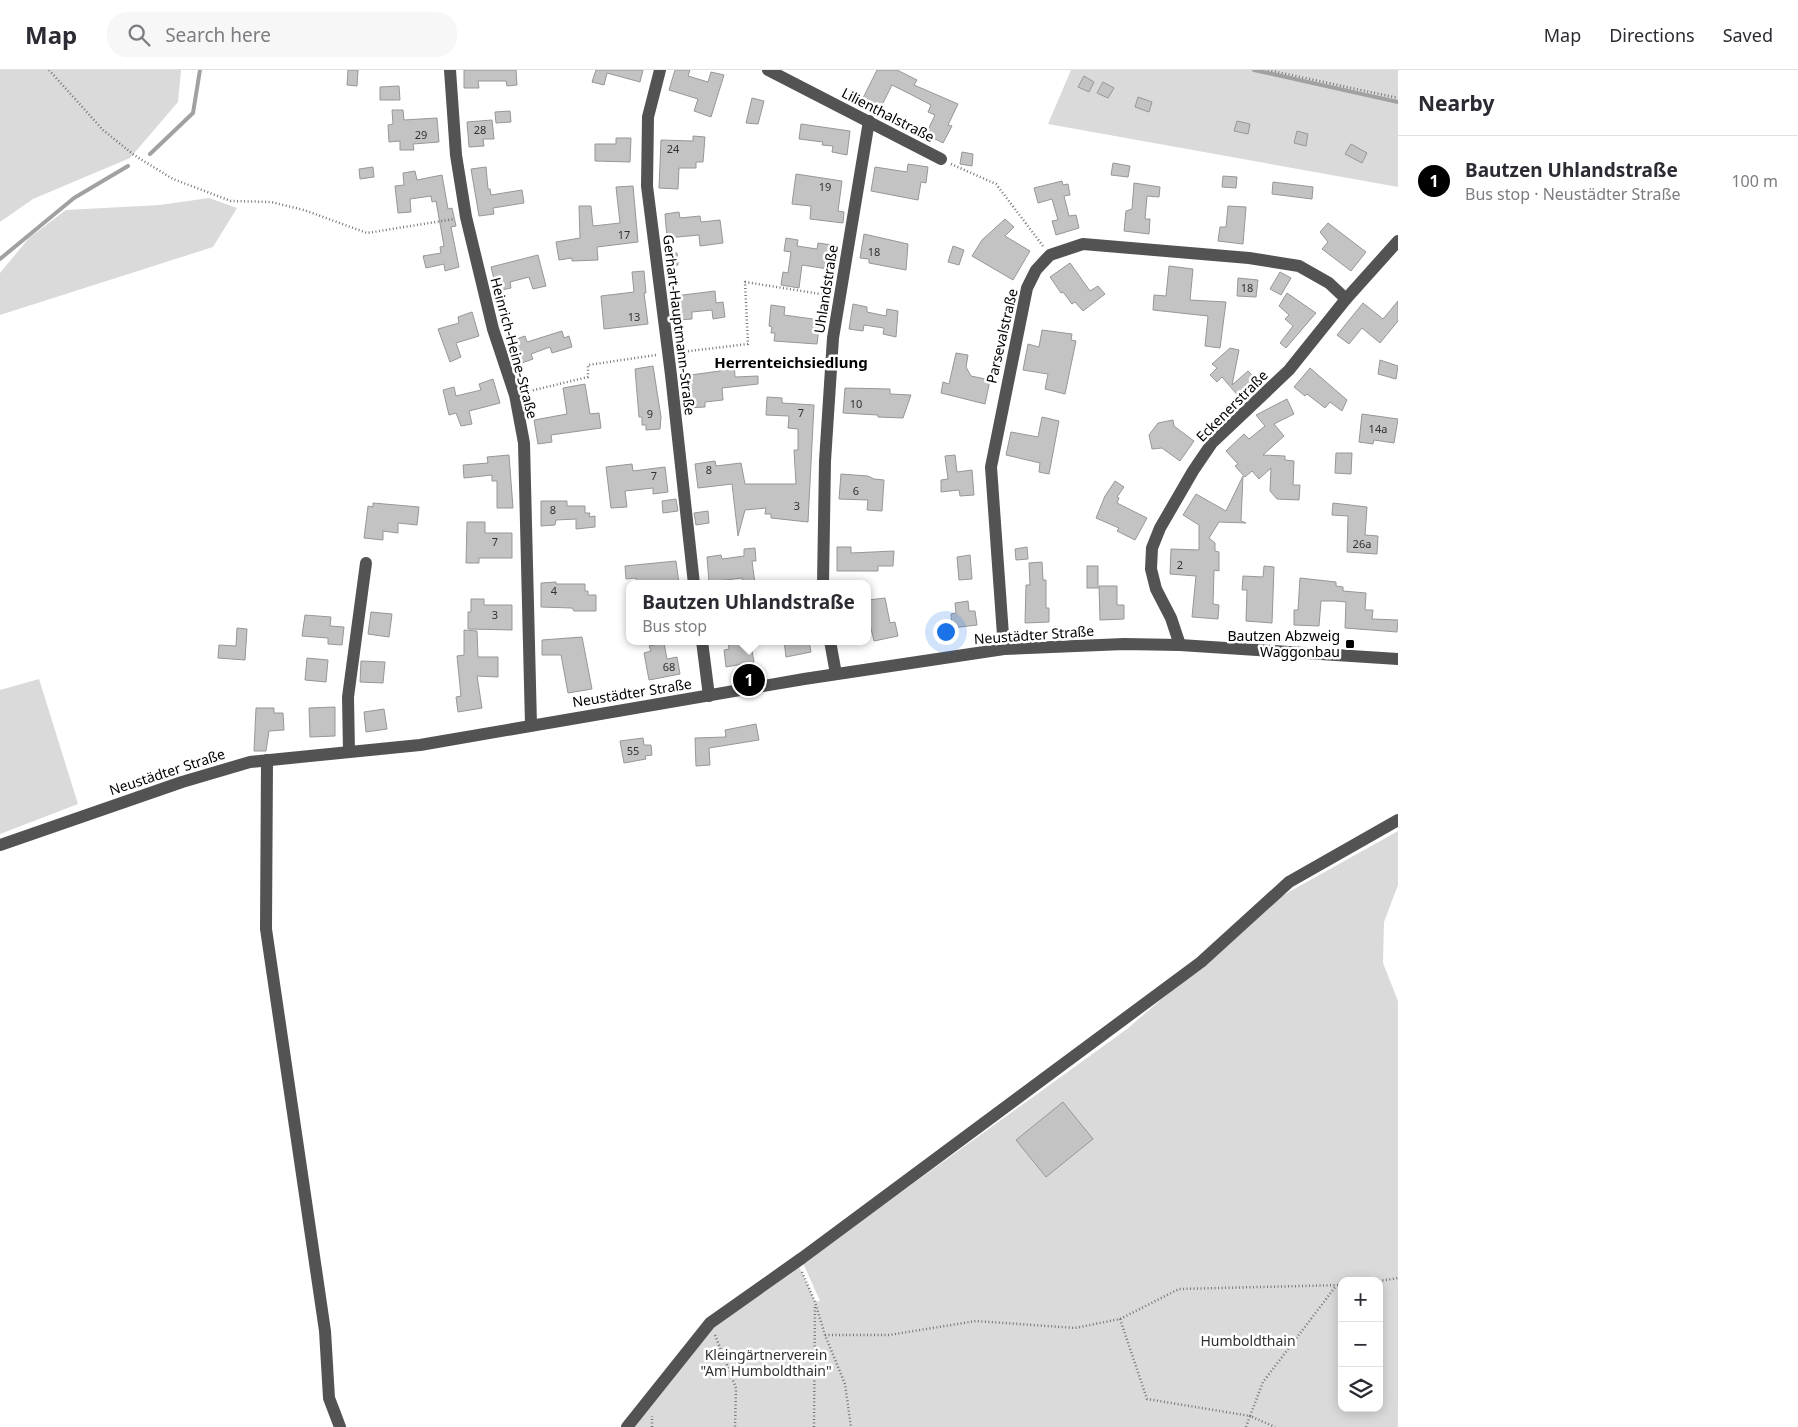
<!DOCTYPE html>
<meta charset="utf-8">
<style>
:root{--surface:#fff;--page:#f7f7f7;--text:#2b2b33;--muted:#7c7c81;--line:#e1e1e2;--accent:#000}
body{margin:0;font-family:"Noto Sans",sans-serif;background:var(--page);color:var(--text)}
.controls{position:absolute;right:15px;bottom:15px;display:grid;overflow:hidden;border-radius:10px;box-shadow:0 2px 12px #0003}
.controls button{width:45px;height:45px;display:grid;place-items:center;padding:0;border:0;border-bottom:1px solid var(--line);background:var(--surface);color:var(--text);font:25px sans-serif}
.you{position:absolute;left:945px;top:561px;width:18px;height:18px;margin:-12px;border:4px solid #fff;border-radius:50%;background:#1a73e8;box-shadow:0 0 0 8px #1a73e833}
.badge{display:grid;place-items:center;width:32px;height:32px;border-radius:50%;background:var(--accent);color:#fff;font-size:16px;font-weight:700}
.pin{position:absolute;translate:-50% -50%;border:2px solid #fff;box-shadow:0 1px 5px #0006}
.popup{position:absolute;left:626px;top:510px;width:245px;height:65px;box-sizing:border-box;display:grid;place-content:center;border-radius:10px;background:var(--surface);filter:drop-shadow(0 1px 4px #0005);font-size:16px;white-space:nowrap;color:var(--muted)}
.popup b{font-size:19px;color:var(--text)}
.popup::after{content:'';position:absolute;left:50%;top:100%;margin-left:-10px;border:10px solid transparent;border-top-color:var(--surface)}
.list{margin:0;padding:0;list-style:none}
h2{display:flex;justify-content:space-between;align-items:center;height:65px;margin:0;padding:0 20px;font-size:21px}
h2 small{font-size:16px;font-weight:400;color:var(--muted)}
.list li{display:grid;grid-template-columns:32px 1fr auto;gap:15px;align-items:center;box-sizing:border-box;height:90px;padding:0 20px;border-top:1px solid var(--line)}
.list b{display:block;font-size:19px;white-space:nowrap}
.list p{margin:0;font-size:16px;white-space:nowrap;color:var(--muted)}
.list em{font-size:16px;font-style:normal;color:var(--muted)}
.icon{flex:none;width:28px;height:28px;fill:none;stroke:currentColor;stroke-width:2;stroke-linecap:round;stroke-linejoin:round}
.map{position:relative;flex:none;width:1398px;height:1357px;overflow:hidden}
header{display:flex;align-items:center;gap:30px;box-sizing:border-box;height:70px;padding:0 25px;background:var(--surface);border-bottom:1px solid var(--line)}
header strong{font-size:24px}
nav{display:flex;gap:28px;margin-inline-start:auto;font-size:18px}
.search{width:350px;height:45px;background:var(--page);display:flex;align-items:center;gap:12px;box-sizing:border-box;padding:0 18px;border-radius:20px;color:var(--muted);font-size:19px}
main{display:flex}
aside{flex:1;background:var(--surface)}
.map>svg:first-child{display:block}
.green{fill:#dadada;fill-rule:evenodd}
.lines{fill:none;stroke-linecap:round;stroke-linejoin:round}
.stream{stroke:#a1a1a1;stroke-width:4}
.building{fill:#c3c3c3;stroke:#979797}
.path{stroke:#757575;stroke-width:2.5;stroke-dasharray:1 2.5;stroke-linecap:butt}
.minor{stroke:#535353;stroke-width:12}
.poi-dot{fill:#000;stroke:#fff;stroke-width:2}
.labels{text-anchor:middle;stroke-width:5;stroke-linejoin:round;paint-order:stroke}
.number-label{font-size:11px;fill:#313131}
.street-label{font-size:14px;fill:#000;stroke:#fff}
.poi-label{font-size:14px;fill:#000;stroke:#fff;text-anchor:end}
.park-label{font-size:14px;fill:#313131;stroke:#fff}
.neighbourhood-label{font-size:15px;font-weight:bold;fill:#000;stroke:#fff}
</style>
<header>
<strong>Map</strong>
<div class="search"><svg class="icon" aria-label="search" viewBox="0 0 24 24"><circle cx="10" cy="10" r="6"/><path d="M15 15l6 6"/></svg>Search here</div>
<nav><a>Map</a><a>Directions</a><a>Saved</a></nav>
</header>
<main>
<div class="map">
<svg width="1398" height="1357" viewBox="0 0 1398 1357">
<rect width="100%" height="100%" fill="#fff"/>
<g class="green">
<polygon points="0,0 181,0 178,32 130,88 33,129 0,152"/>
<polygon points="1071,0 1398,0 1398,117 1048,54"/>
<polygon points="209,128 237,138 213,177 0,245 0,203 29,168 66,140 160,135"/>
<polygon points="39,609 78,734 0,764 0,620"/>
<path d="M1398,761v54l-14,37 -1,41 15,38v426h-771l83,-104 87,-61 18,39h5l-17,-38 324,-234 153,-132zM1342,1211h37v127h-37z"/>
</g>
<g class="lines">
<g class="stream">
<polyline points="1254,0 1398,32"/>
<polyline points="150,84 193,43 200,0"/>
<polyline points="0,189 74,128 128,96"/>
</g>
</g>
<g class="building">
<polygon points="348,0 358,0 357,16 347,15"/>
<polygon points="464,0 516,0 517,15 507,16 506,11 478,11 479,18 464,18"/>
<polygon points="596,0 643,0 640,12 607,3 604,15 592,12"/>
<polygon points="675,0 690,0 688,6 708,12 711,2 724,5 711,47 694,41 698,29 669,20"/>
<polygon points="877,0 897,0 917,10 914,15 958,34 948,55 952,56 943,73 926,64 935,45 928,42 931,35 910,24 892,15 879,41 861,32"/>
<polygon points="1084,6 1094,12 1089,22 1078,17"/>
<polygon points="1103,12 1114,18 1108,28 1097,23"/>
<polygon points="399,16 400,30 380,30 380,17"/>
<polygon points="1138,27 1152,32 1149,42 1135,37"/>
<polygon points="752,28 764,31 758,54 746,53"/>
<polygon points="392,40 403,40 404,50 437,48 439,72 413,74 414,80 400,80 400,71 389,72 388,55 393,54"/>
<polygon points="510,41 511,52 496,53 495,42"/>
<polygon points="492,50 494,69 483,69 484,76 469,77 467,52"/>
<polygon points="1237,51 1250,54 1248,64 1234,61"/>
<polygon points="801,54 850,61 847,85 832,82 833,76 822,75 823,72 799,69"/>
<polygon points="1297,61 1308,64 1306,76 1294,73"/>
<polygon points="693,66 705,67 703,92 696,92 696,98 679,98 678,119 659,118 661,70 693,71"/>
<polygon points="616,68 631,68 630,92 595,91 595,74 616,74"/>
<polygon points="1351,74 1367,83 1362,93 1345,84"/>
<polygon points="962,82 973,84 972,96 960,94"/>
<polygon points="1113,93 1130,96 1128,107 1111,105"/>
<polygon points="908,94 928,97 926,113 921,112 918,130 871,121 875,97 907,102"/>
<polygon points="373,97 374,107 360,109 359,99"/>
<polygon points="486,97 488,119 490,119 491,125 522,120 524,133 493,138 494,144 479,146 471,99"/>
<polygon points="415,101 417,110 442,105 448,139 452,138 456,156 451,157 459,197 445,201 444,194 426,198 423,186 441,183 440,177 444,176 436,131 432,132 431,126 410,129 411,142 398,143 395,116 404,115 403,103"/>
<polygon points="796,104 842,111 838,141 844,142 843,153 810,149 811,136 792,134"/>
<polygon points="1223,106 1237,107 1236,118 1222,117"/>
<polygon points="1062,111 1063,115 1068,114 1070,125 1064,126 1069,146 1076,145 1079,158 1056,165 1052,151 1058,150 1052,129 1038,133 1034,118"/>
<polygon points="1273,112 1313,117 1312,129 1272,124"/>
<polygon points="1134,113 1160,117 1159,127 1147,126 1145,149 1150,149 1149,164 1124,161 1126,141 1132,139"/>
<polygon points="633,116 638,172 597,177 598,190 572,191 572,188 559,190 556,172 580,168 579,136 591,136 593,156 620,153 616,117"/>
<polygon points="1228,136 1246,137 1243,174 1218,171 1220,157 1226,157"/>
<polygon points="679,142 680,148 700,146 701,152 720,150 723,173 700,176 699,165 667,168 665,144"/>
<polygon points="1005,149 1014,157 1005,166 1030,181 1013,210 972,186 982,170"/>
<polygon points="1328,153 1366,182 1351,201 1322,179 1328,172 1320,162"/>
<polygon points="864,164 908,174 906,200 869,193 869,189 860,188"/>
<polygon points="786,168 798,170 797,176 817,179 818,173 832,175 828,199 802,195 799,218 781,215 783,202 788,203 791,182 784,181"/>
<polygon points="953,176 964,180 959,195 948,192"/>
<polygon points="677,183 678,195 666,196 665,184"/>
<polygon points="538,185 546,216 533,219 529,207 510,212 511,218 497,221 491,197"/>
<polygon points="1070,193 1090,221 1098,216 1105,224 1083,241 1075,232 1072,234 1063,222 1061,223 1050,207"/>
<polygon points="1169,196 1193,199 1190,230 1226,232 1220,278 1205,276 1208,246 1153,240 1154,225 1166,226"/>
<polygon points="644,201 646,223 644,223 648,254 604,259 601,226 634,222 632,202"/>
<polygon points="1280,202 1291,208 1281,225 1270,219"/>
<polygon points="1238,208 1258,210 1256,227 1237,226"/>
<polygon points="715,221 716,233 723,232 725,247 713,249 712,240 692,242 692,249 678,250 675,226"/>
<polygon points="1287,223 1316,243 1286,278 1280,273 1293,256 1285,249 1289,245 1279,236"/>
<polygon points="1398,231 1398,251 1380,273 1362,258 1349,274 1337,265 1363,233 1383,249"/>
<polygon points="853,234 867,237 867,242 886,246 887,239 898,241 896,267 883,264 884,258 864,255 863,261 849,259"/>
<polygon points="771,235 785,237 784,245 820,250 817,274 774,271 775,263 771,263 772,257 769,256"/>
<polygon points="472,242 479,266 456,273 461,287 450,292 438,259 459,253 458,247"/>
<polygon points="1042,260 1072,264 1071,270 1076,271 1065,324 1045,319 1048,304 1023,300 1028,274 1039,277"/>
<polygon points="562,261 564,268 569,266 572,277 552,283 550,277 531,284 533,289 519,294 511,271 525,266 527,272"/>
<polygon points="1230,278 1239,280 1232,315 1248,301 1258,311 1240,328 1222,307 1217,312 1210,305 1217,298 1212,294"/>
<polygon points="956,283 968,285 966,297 971,306 990,310 985,334 941,323 943,312 949,314"/>
<polygon points="1380,290 1398,296 1396,309 1378,304"/>
<polygon points="734,292 735,307 758,306 758,314 722,318 723,330 705,332 705,337 687,338 683,306 720,301 720,294"/>
<polygon points="653,296 661,347 660,359 646,360 646,355 642,355 642,347 639,347 635,299"/>
<polygon points="1310,298 1347,330 1342,341 1330,332 1325,338 1307,324 1305,326 1294,317"/>
<polygon points="493,309 500,333 469,341 472,354 461,356 456,343 449,345 443,320 454,317 456,326 481,320 479,314"/>
<polygon points="585,314 590,344 599,343 601,358 551,365 552,372 538,374 534,350 567,344 563,318"/>
<polygon points="845,318 890,319 890,324 911,325 903,348 878,347 878,345 843,343"/>
<polygon points="767,327 782,328 782,333 814,335 808,452 771,448 771,444 765,444 766,438 745,440 738,466 732,414 698,418 695,394 715,391 716,396 741,393 745,414 796,414 794,380 798,380 798,359 788,358 789,346 766,345"/>
<polygon points="1287,329 1294,344 1274,354 1284,366 1263,385 1285,386 1285,390 1294,391 1293,415 1300,415 1299,430 1277,429 1270,421 1271,398 1259,409 1252,401 1245,407 1235,396 1238,394 1226,381 1244,364 1249,369 1265,356 1256,345"/>
<polygon points="1362,344 1398,349 1394,373 1374,370 1373,374 1359,372"/>
<polygon points="1042,347 1059,351 1049,404 1039,402 1040,393 1006,385 1011,362 1038,367"/>
<polygon points="1173,350 1174,356 1194,371 1180,391 1162,378 1152,379 1149,365 1158,353"/>
<polygon points="1336,383 1352,383 1351,404 1335,403"/>
<polygon points="509,385 513,438 497,438 497,411 492,411 492,405 464,408 463,395 488,393 487,387"/>
<polygon points="955,385 957,402 972,400 974,425 960,426 959,420 941,422 941,410 948,409 945,386"/>
<polygon points="632,394 633,401 665,397 668,422 653,424 653,418 625,421 627,437 611,438 606,397"/>
<polygon points="841,404 868,406 874,409 884,410 882,441 867,440 868,430 839,429"/>
<polygon points="1243,406 1241,451 1246,453 1219,452 1209,468 1215,473 1215,481 1219,482 1219,501 1214,500 1213,534 1219,535 1218,549 1192,547 1196,506 1170,504 1171,479 1199,480 1199,455 1183,445 1196,424 1226,441"/>
<polygon points="1115,411 1124,417 1117,427 1119,428 1117,433 1147,448 1135,470 1117,461 1119,458 1096,448 1105,426"/>
<polygon points="676,429 678,441 663,443 662,431"/>
<polygon points="541,431 567,431 567,436 585,436 585,443 590,443 589,447 595,446 595,457 576,459 576,449 556,450 555,455 541,456"/>
<polygon points="373,433 419,437 417,455 398,453 398,463 383,461 383,470 364,468 368,436 373,437"/>
<polygon points="1333,433 1367,437 1365,465 1378,466 1377,484 1347,482 1348,446 1332,445"/>
<polygon points="708,441 709,453 696,455 694,443"/>
<polygon points="467,452 485,452 485,463 512,463 512,488 479,488 479,493 466,493"/>
<polygon points="837,477 851,477 851,483 894,481 893,496 878,496 878,501 837,501"/>
<polygon points="1027,477 1028,489 1016,490 1015,479"/>
<polygon points="755,478 756,491 752,491 755,514 743,514 742,508 709,512 707,487 721,485 722,489 744,486 744,479"/>
<polygon points="970,485 972,509 959,510 957,487"/>
<polygon points="676,491 679,514 637,514 636,508 626,509 625,496"/>
<polygon points="1042,492 1043,510 1046,510 1046,538 1049,538 1049,552 1025,553 1026,515 1030,515 1029,493"/>
<rect x="1087" y="496" width="11" height="22"/>
<polygon points="1264,496 1274,497 1272,553 1246,551 1247,520 1242,520 1243,506 1263,507"/>
<polygon points="1300,508 1336,512 1336,516 1343,517 1343,521 1366,523 1365,540 1373,540 1372,549 1398,550 1397,562 1345,558 1346,532 1335,531 1321,531 1319,556 1294,555 1294,540 1298,540"/>
<polygon points="556,512 556,514 585,514 585,521 588,521 588,525 596,525 596,541 574,541 572,538 541,537 541,513"/>
<polygon points="1099,516 1117,516 1117,535 1124,535 1124,549 1100,550"/>
<polygon points="885,528 890,553 895,552 898,566 874,571 868,546 868,530"/>
<polygon points="471,529 484,529 484,535 512,535 512,560 468,559 468,542 471,542"/>
<polygon points="968,531 969,541 975,541 977,555 952,558 951,544 956,543 955,533"/>
<polygon points="371,542 392,544 389,567 368,564"/>
<polygon points="305,545 331,547 330,556 344,557 342,575 328,574 328,568 302,566"/>
<polygon points="237,558 247,559 245,590 218,588 219,575 236,576"/>
<polygon points="464,560 477,561 478,587 498,587 498,607 477,606 482,638 458,642 456,627 461,626 457,586 464,585"/>
<polygon points="582,567 592,619 568,623 561,585 542,585 542,570"/>
<polygon points="728,571 743,571 744,576 751,575 754,592 726,597 724,580 729,579"/>
<polygon points="784,571 809,571 811,582 786,587"/>
<polygon points="664,573 667,589 677,587 680,604 649,610 644,583 651,581 649,576"/>
<polygon points="307,588 328,590 326,612 305,610"/>
<polygon points="361,591 385,592 383,613 360,612"/>
<polygon points="335,637 335,666 310,667 309,638"/>
<polygon points="256,638 274,638 274,643 283,643 284,660 269,661 266,681 254,681"/>
<polygon points="384,639 387,659 366,662 364,642"/>
<polygon points="756,654 759,670 709,678 710,695 696,696 695,668 726,667 725,660"/>
<polygon points="643,668 644,675 651,675 652,685 645,686 646,689 624,693 620,671"/>
<polygon points="1063,1032 1093,1069 1046,1107 1016,1070"/>
</g>
<g class="lines">
<g class="path">
<polyline points="49,0 103,60 134,85 173,109 231,131 271,132 304,140 367,163 454,149"/>
<polyline points="1268,0 1398,28"/>
<polyline points="951,94 996,114 1043,176"/>
<polyline points="681,282 748,274 745,212 827,225"/>
<polyline points="526,322 588,307 588,295 656,285"/>
<polyline points="802,1202 815,1232 825,1265 845,1314 851,1357"/>
<polyline points="1379,1211 1398,1208"/>
<polyline points="1120,1249 1147,1329 1250,1346 1263,1312 1336,1216"/>
<polyline points="715,1265 736,1318 735,1357"/>
<polyline points="825,1265 889,1265 976,1251 1075,1258 1120,1249 1179,1219 1342,1215"/>
<polyline points="652,1357 652,1346"/>
<polyline points="814,1357 815,1236"/>
<polyline points="1246,1357 1250,1346 1275,1357"/>
</g>
<g class="minor">
<polyline points="450,0 456,85 466,147 493,259 515,325 524,373 531,655"/>
<polyline points="660,0 648,47 647,116 671,305 694,514"/>
<polyline points="768,0 941,89"/>
<polyline points="823,514 825,391 833,268 869,51"/>
<polyline points="702,571 709,626"/>
<polyline points="830,571 836,604"/>
<polyline points="1180,575 1171,548 1156,519 1151,499 1152,478 1160,458 1193,401 1212,373 1289,300 1346,229 1398,171"/>
<polyline points="1004,579 991,397 1027,218 1036,200 1050,185 1083,174 1249,188 1299,196 1329,213 1346,229"/>
<polyline points="349,682 348,627 366,493"/>
<polyline points="267,690 266,859 325,1261 329,1328 340,1357"/>
<polyline points="0,775 182,712 250,692 420,675 804,609 1004,579 1124,574 1180,575 1398,589"/>
<polyline points="627,1357 710,1253 802,1188 1201,892 1289,812 1398,750"/>
</g>
</g>
<rect class="poi-dot" x="1345" y="569" width="10" height="10" rx="2.5"/>
<g class="labels">
<g class="number-label">
<text x="480" y="64">28</text>
<text x="421" y="69">29</text>
<text x="673" y="83">24</text>
<text x="825" y="121">19</text>
<text x="624" y="169">17</text>
<text x="874" y="186">18</text>
<text x="1247" y="222">18</text>
<text x="634" y="251">13</text>
<text x="856" y="338">10</text>
<text x="801" y="347">7</text>
<text x="650" y="348">9</text>
<text x="1378" y="363">14a</text>
<text x="709" y="404">8</text>
<text x="654" y="410">7</text>
<text x="856" y="425">6</text>
<text x="797" y="440">3</text>
<text x="553" y="444">8</text>
<text x="495" y="476">7</text>
<text x="1362" y="478">26a</text>
<text x="1180" y="499">2</text>
<text x="554" y="525">4</text>
<text x="495" y="549">3</text>
<text x="669" y="601">68</text>
<text x="633" y="685">55</text>
</g>
<g class="street-label">
<text transform="translate(888 45) rotate(27)" y="5">Lilienthalstraße</text>
<text transform="translate(826 219) rotate(-81)" y="5">Uhlandstraße</text>
<text transform="translate(679 255) rotate(83)" y="5">Gerhart-Hauptmann-Straße</text>
<text transform="translate(1002 266) rotate(-77)" y="5">Parsevalstraße</text>
<text transform="translate(514 278) rotate(75)" y="5">Heinrich-Heine-Straße</text>
<text transform="translate(1232 336) rotate(-45)" y="5">Eckenerstraße</text>
<text transform="translate(1034 565) rotate(-4)" y="5">Neustädter Straße</text>
<text transform="translate(632 623) rotate(-9)" y="5">Neustädter Straße</text>
<text transform="translate(167 702) rotate(-18)" y="5">Neustädter Straße</text>
</g>
<g class="poi-label">
<text x="1340" y="571">Bautzen Abzweig<tspan x="1340" dy="16">Waggonbau</tspan></text>
</g>
<g class="park-label">
<text x="1248" y="1276">Humboldthain</text>
<text x="766" y="1290">Kleingärtnerverein<tspan x="766" dy="16">"Am Humboldthain"</tspan></text>
</g>
<g class="neighbourhood-label">
<text x="791" y="298">Herrenteichsiedlung</text>
</g>
</g>
</svg>
<div class="controls">
<button>+</button>
<button>−</button>
<button><svg class="icon" aria-label="layers" viewBox="0 0 24 24"><path d="M12 4l9 5-9 5-9-5zM3 14l9 5 9-5"/></svg></button>
</div>
<div class="you"></div>
<div class="pin badge" style="left:749px;top:610px">1</div>
<div class="popup"><b>Bautzen Uhlandstraße</b>Bus stop</div>
</div>
<aside>
<h2>Nearby<small></small></h2>
<ul class="list">
<li><span class="badge">1</span><div><b>Bautzen Uhlandstraße</b><p>Bus stop · Neustädter Straße</p></div><em>100 m</em></li>
</ul>
</aside>
</main>
